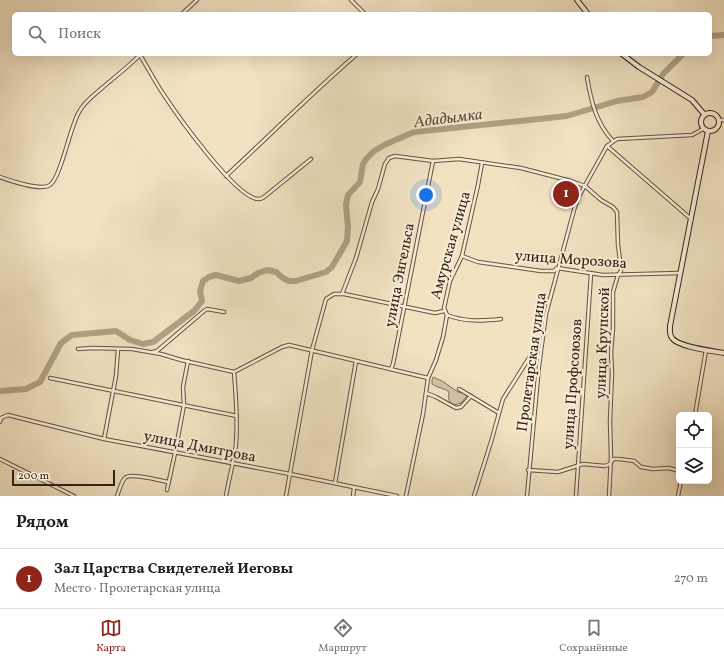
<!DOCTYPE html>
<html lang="ru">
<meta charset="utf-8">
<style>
:root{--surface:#fff;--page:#f2f2f2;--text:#202124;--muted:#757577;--line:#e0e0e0;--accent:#8f2418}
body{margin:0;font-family:Vollkorn,serif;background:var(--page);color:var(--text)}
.controls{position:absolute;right:12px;bottom:12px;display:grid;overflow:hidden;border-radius:6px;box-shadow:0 4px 16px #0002}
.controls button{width:36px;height:36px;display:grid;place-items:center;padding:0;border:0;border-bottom:1px solid var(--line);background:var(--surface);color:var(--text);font:20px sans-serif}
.scale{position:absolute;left:12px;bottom:10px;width:103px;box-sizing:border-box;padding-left:4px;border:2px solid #332313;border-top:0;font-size:11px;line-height:14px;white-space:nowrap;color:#332313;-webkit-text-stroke:3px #f7ecd7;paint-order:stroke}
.you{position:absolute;left:426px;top:195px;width:14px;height:14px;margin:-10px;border:3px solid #fff;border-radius:50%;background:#1a73e8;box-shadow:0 0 0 6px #1a73e833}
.badge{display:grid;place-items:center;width:26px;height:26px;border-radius:50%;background:var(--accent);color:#fff;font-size:13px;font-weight:700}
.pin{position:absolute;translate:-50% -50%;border:2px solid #fff;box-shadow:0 1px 4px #0006}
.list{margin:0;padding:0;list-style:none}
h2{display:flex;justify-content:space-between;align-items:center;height:52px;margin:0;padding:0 16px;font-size:17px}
h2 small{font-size:13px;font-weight:400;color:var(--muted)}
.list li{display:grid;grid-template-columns:26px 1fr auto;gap:12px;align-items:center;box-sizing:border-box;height:60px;padding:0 16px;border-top:1px solid var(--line)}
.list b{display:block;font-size:15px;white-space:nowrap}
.list p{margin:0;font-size:13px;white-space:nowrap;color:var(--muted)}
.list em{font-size:13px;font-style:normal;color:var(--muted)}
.icon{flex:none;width:22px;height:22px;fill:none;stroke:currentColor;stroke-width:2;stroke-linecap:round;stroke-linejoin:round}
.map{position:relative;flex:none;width:724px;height:496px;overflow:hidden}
.search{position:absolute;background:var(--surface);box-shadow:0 4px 16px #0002;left:12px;right:12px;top:12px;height:44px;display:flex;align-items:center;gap:10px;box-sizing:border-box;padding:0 14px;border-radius:6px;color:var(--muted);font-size:15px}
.sheet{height:112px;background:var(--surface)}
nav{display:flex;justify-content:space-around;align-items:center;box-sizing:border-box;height:56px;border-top:1px solid var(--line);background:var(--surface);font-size:11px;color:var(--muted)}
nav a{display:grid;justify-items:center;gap:2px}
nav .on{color:var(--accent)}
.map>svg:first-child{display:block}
.green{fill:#d2c2a4;stroke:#82725c}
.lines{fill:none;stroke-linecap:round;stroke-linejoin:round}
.river{stroke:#b1a186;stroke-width:6}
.street-casing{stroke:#63533f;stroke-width:4.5}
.secondary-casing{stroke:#332313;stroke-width:6}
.street{stroke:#f7ecd7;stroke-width:2.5}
.secondary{stroke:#f7ecd7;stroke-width:4}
.labels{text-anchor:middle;stroke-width:4;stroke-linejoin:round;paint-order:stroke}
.street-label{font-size:15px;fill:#332313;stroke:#f7ecd7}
.water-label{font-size:16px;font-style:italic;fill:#5f4f3b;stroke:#f7ecd7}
</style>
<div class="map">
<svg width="724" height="496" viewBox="0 0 724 496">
<rect width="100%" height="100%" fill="#f2e2c2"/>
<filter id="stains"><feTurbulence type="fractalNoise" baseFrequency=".005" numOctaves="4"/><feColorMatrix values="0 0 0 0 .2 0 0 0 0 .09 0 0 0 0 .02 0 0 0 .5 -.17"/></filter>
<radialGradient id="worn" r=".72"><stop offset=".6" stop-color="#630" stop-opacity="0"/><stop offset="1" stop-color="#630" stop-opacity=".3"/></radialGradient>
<path class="green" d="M433,377l9,4 16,11 8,2 1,2 -6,7c-10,4 -14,-1 -12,-11 -4,-4 -12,-4 -17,-8v-4z"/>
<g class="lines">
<g class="river">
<polyline points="710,36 724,35"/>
<polyline points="0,391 26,389 40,382 61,343 72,335 116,331 130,340 143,344 153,342 194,311 202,301 200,291 203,281 209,277 216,275 239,281 251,278 258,273 267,270 276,272 283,278 289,281 296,281 326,272 332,267 347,241 348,227 346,205 348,195 360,182 363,164 367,158 374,151 386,144 414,132 567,116 617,101 643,97 652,92 663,74 683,54"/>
</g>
<g class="street-casing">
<g id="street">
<polyline points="351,0 365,14"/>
<polyline points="182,14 197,0"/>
<path d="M140,55c8,13 15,27 24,40 13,20 72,103 94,104 2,0 5,-1 6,-2l47,-38"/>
<path d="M587,77c4,24 9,46 26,64"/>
<polyline points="719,120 724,120"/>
<polyline points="607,146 690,218"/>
<path d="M226,176c44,-41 86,-83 131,-122"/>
<path d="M0,177c11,4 41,14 50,8 11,-8 20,-58 29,-73 5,-10 15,-17 23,-24 13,-11 27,-22 39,-34"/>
<polyline points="462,256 478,262 541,271 554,271 557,268 603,275 680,273"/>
<polyline points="342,294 356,258 372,202 378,189 385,164 389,158 395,156 433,161 459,159 521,168 571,181 585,186 601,200 613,207 617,212 618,245 621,268 621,271 618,275 613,292 613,328 611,352 612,373 610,421 611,457 609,496"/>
<path d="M447,315c17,7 36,6 54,4"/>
<polyline points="78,349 92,348 132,349 161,354 181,360 234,372 282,347 289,345 428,378"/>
<polyline points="153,352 157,351 204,311 207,309 224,312"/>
<polyline points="391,369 393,364 433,161"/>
<polyline points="50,378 237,416"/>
<polyline points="459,389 499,413"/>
<polyline points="426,393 436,397 456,408 461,407 471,396"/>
<polyline points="695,415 706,350"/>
<polyline points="0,422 1,418 8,415 104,439 290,474 397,496"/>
<polyline points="104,439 116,376 118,349"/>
<polyline points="0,459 74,496"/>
<polyline points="528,470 558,472 583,464 605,466 610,464 613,459 619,459 634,461 641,467 653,469 669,468 679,471"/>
<polyline points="335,483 356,361"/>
<polyline points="167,490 175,453 184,405 183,387 188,361"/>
<path d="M117,496c2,-5 4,-14 8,-18 5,-6 36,3 44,4"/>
<path d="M226,496c3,-18 8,-34 10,-52 2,-24 0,-48 -2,-72"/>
<polyline points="286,496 312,350 326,299 334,294 344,294 435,313 444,311"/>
<polyline points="353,496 354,488"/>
<polyline points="406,496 423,414 428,378 436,360 443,337 447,315 444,308 450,281 462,256 478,185 482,163"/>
<polyline points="474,496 491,442 503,399 529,358 533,356 540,357"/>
<polyline points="527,496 539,366 546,314 574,210 578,198 607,146 617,139 692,135 703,129"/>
<polyline points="576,496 591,274"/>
<polyline points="678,496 681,481"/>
</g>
</g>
<g class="secondary-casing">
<g id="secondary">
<polyline points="577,0 588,14"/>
<polyline points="622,54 639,67 692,100 704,114"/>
<circle cx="710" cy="122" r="9"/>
<path d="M708,131l-38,195c0,4 -1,8 2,12 6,9 41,13 52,15"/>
</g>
</g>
<use href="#street" class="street"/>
<use href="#secondary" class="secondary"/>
</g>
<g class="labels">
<g class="street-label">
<text transform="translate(450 245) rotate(-74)" y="5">Амурская улица</text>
<text transform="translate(571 259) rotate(4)" y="5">улица Морозова</text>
<text transform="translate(399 275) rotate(-79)" y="5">улица Энгельса</text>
<text transform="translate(602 343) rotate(-88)" y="5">улица Крупской</text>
<text transform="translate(531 362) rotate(-82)" y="5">Пролетарская улица</text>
<text transform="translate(572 384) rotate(-86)" y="5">улица Профсоюзов</text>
<text transform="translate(200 446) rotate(11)" y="5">улица Дмитрова</text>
</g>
<g class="water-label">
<text transform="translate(448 117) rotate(-7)" y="6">Ададымка</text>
</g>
</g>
<rect width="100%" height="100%" filter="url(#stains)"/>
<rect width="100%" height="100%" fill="url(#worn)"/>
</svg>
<div class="controls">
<button><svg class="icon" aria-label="locate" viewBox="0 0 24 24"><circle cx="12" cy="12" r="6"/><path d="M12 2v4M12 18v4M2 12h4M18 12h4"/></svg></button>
<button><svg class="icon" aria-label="layers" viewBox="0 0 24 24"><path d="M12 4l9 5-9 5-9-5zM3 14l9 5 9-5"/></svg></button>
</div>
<div class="scale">200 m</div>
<div class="you"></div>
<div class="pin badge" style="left:566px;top:194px">1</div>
<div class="search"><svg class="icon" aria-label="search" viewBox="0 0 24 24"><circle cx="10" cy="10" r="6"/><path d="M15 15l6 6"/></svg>Поиск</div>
</div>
<section class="sheet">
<h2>Рядом<small></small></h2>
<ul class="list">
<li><span class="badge">1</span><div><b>Зал Царства Свидетелей Иеговы</b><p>Место · Пролетарская улица</p></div><em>270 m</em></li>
</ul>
</section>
<nav>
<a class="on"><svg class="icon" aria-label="map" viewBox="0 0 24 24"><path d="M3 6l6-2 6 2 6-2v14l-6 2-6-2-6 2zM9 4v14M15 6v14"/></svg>Карта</a>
<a><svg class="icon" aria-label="directions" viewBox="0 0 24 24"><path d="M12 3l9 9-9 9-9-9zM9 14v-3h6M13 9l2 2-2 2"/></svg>Маршрут</a>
<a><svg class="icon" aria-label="saved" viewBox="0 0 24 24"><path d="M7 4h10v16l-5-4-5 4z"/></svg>Сохранённые</a>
</nav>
